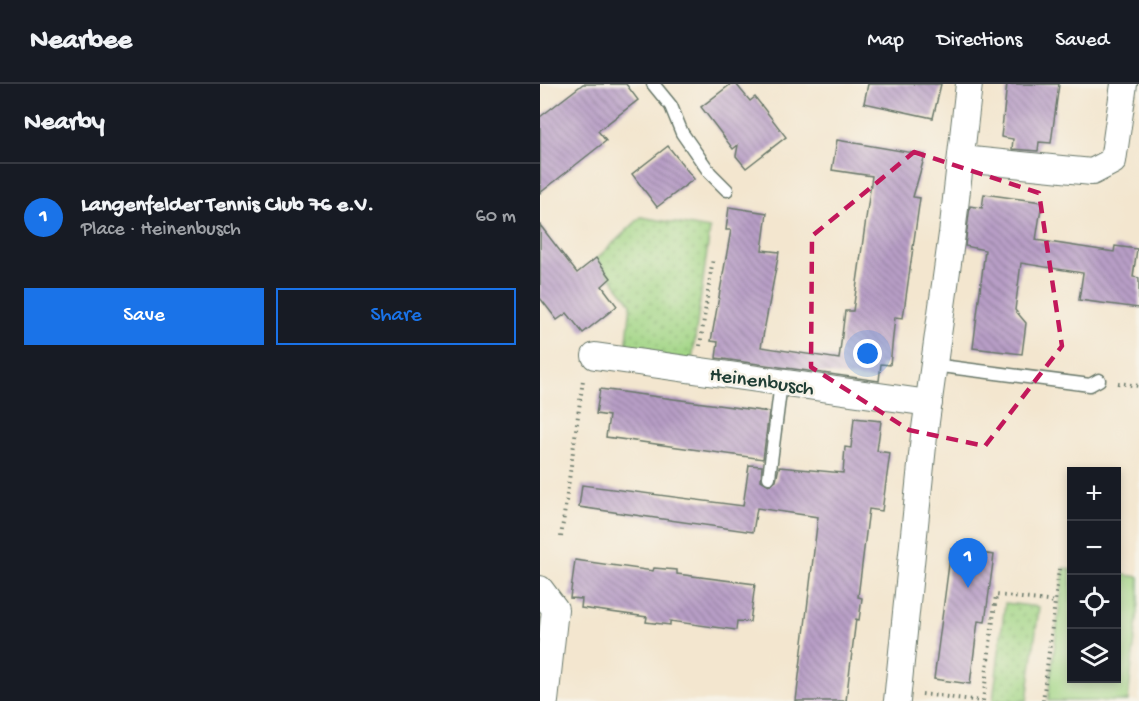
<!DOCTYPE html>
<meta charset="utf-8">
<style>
:root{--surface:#171b24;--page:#242831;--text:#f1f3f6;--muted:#9ea1a6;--line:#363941;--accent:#1a73e8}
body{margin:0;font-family:"Gochi Hand",sans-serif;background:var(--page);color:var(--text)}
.controls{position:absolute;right:18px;bottom:18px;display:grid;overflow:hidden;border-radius:0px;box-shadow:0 3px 9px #0003}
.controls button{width:54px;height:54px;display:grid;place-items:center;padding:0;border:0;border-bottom:2px solid var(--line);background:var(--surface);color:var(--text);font:30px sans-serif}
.you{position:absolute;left:328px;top:270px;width:21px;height:21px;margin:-15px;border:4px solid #fff;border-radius:50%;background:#1a73e8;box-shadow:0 0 0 9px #1a73e833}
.badge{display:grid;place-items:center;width:39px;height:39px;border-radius:50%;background:var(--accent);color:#fff;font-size:20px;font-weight:700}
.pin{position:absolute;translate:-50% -50px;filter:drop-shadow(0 2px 3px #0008)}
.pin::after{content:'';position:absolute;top:32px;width:21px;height:18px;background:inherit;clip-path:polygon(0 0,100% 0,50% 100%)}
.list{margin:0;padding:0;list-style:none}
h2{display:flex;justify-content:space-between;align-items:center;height:78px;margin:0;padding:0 24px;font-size:26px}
h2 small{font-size:20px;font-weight:400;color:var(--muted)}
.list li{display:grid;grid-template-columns:39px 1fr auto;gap:18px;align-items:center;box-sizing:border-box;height:108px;padding:0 24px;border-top:2px solid var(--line)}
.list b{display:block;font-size:22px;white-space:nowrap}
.list p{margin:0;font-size:20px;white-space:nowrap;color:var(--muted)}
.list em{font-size:20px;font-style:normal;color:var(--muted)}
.actions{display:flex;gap:12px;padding:18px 24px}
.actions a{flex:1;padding:14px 0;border:2px solid var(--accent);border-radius:0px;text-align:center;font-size:21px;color:var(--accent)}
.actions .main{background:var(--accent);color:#fff}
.icon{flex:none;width:33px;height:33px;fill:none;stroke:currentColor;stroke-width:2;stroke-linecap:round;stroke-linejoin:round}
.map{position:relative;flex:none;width:599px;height:617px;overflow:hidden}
header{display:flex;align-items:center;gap:36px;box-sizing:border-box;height:84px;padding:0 30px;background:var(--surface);border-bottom:2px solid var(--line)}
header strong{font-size:28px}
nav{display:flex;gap:33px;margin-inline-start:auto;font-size:21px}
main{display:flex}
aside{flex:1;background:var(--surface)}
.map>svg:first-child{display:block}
.grass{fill:url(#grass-dots);stroke:#60895c;stroke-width:1.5}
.pitch{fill:#a1d585;stroke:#60895c;stroke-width:1.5}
.building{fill:url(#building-back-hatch)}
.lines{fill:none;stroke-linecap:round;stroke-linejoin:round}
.service-casing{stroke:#69786a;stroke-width:15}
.minor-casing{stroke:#69786a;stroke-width:28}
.path{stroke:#69786a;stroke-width:4;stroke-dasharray:1.5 4.5;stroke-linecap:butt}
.service{stroke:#fff;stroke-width:12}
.minor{stroke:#fff;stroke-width:26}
.marked{fill:none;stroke:#c2185b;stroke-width:4.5;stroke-dasharray:12 8;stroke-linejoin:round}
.labels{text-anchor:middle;stroke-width:5;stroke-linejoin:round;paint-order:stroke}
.street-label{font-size:21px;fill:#1f3d34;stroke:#f7f3e8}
</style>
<header>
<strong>Nearbee</strong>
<nav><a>Map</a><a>Directions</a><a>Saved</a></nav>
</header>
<main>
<aside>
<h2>Nearby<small></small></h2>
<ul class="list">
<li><span class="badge">1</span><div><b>Langenfelder Tennis Club 76 e.V.</b><p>Place · Heinenbusch</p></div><em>60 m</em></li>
</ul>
<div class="actions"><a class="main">Save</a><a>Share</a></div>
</aside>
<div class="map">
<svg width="599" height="617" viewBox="0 0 599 617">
<defs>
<pattern id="grass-dots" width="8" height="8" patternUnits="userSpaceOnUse" patternTransform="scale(1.5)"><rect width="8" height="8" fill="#a1d585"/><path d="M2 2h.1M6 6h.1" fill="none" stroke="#83ae6e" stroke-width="1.8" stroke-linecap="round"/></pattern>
<pattern id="building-back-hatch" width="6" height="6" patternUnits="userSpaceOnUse" patternTransform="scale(1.5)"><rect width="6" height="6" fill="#b89ec6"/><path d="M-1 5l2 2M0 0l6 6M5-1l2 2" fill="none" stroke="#9582a2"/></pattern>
</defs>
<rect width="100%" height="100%" fill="#f7f3e8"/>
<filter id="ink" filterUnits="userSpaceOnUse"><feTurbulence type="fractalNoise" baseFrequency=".0167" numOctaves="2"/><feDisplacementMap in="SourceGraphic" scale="12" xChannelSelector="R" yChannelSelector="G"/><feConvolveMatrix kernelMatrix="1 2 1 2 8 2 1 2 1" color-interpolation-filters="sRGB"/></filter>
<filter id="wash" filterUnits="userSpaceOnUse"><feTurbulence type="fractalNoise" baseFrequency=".008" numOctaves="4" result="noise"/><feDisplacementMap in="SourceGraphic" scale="24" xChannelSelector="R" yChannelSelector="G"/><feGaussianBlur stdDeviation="1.35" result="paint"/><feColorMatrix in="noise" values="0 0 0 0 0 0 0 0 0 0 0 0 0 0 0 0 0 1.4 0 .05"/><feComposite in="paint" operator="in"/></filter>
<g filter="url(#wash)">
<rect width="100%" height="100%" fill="#f3e6cf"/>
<g class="grass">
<polygon points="101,133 170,145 152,277 86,266 91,219 56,175"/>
<polygon points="465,519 499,523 487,617 453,617"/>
</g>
<polygon class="pitch" points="524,484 531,485 532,594 576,594 577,490 599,493 599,517 588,617 508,617"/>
<g id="blocks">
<g class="building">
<polygon points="43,0 86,0 98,16 58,47 66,57 0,109 0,33"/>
<polygon points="191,0 196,0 210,17 215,13 246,53 206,84 196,72 198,61 193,65 161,23"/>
<polygon points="328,0 401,0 393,34 324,19"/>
<polygon points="467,0 519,0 511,59 499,58 498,67 472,65 473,55 461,53"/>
<polygon points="297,56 385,71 373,113 380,114 363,234 355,233 350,281 341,280 339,297 176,274 178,258 171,257 191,146 186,146 189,123 227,129 222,166 239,168 221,263 299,275 305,227 313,227 332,92 292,86"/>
<polygon points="128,62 154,95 117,123 92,90"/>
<polygon points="444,110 502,118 496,156 574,168 575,162 597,165 593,193 599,194 599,224 539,216 543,189 481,179 475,226 486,239 482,270 433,264 445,166 425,162 430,122 442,124"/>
<polygon points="0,141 37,189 56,174 71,194 62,202 77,222 43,249 27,229 17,236 0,214"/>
<polygon points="60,305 229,328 223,375 66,353 69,332 56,330"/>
<polygon points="314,334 341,337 337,367 350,369 342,427 329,425 318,513 322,514 319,536 316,535 306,617 256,617 278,433 217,424 213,448 39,423 42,401 203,422 209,381 222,382 221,396 229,401 236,397 239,383 303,389 305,363 311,364"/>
<polygon points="411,465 454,471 445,538 438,537 430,600 394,595"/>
<polygon points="35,476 113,487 114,484 137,486 137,490 215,500 210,538 197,537 196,546 130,537 130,541 106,538 107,533 41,524 42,515 30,514"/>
</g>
</g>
</g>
<g filter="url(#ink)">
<use href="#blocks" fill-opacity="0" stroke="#69786a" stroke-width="1.5"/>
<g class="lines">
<g class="service-casing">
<g id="service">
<polyline points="113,0 131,22 142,49 170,89 187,106"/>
<polyline points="393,281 550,301 559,296"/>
<polyline points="229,393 241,299"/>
</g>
</g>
<g class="minor-casing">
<g id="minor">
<polyline points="422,75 552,88 573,77 584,0"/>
<polyline points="55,272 389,319"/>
<polyline points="0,505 15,525 5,617"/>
<polyline points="357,617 384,352 412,150 429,0"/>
</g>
</g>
<g class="path">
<polyline points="160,262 173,174"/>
<polyline points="578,299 599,302"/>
<polyline points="21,453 43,296"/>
<polyline points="382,610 442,617"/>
<polyline points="443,617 456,511 516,518"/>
<polyline points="503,617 519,485"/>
</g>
<use href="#service" class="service"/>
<use href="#minor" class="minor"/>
</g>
</g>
<path class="marked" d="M374,68l125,41 23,153 -77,100 -76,-16 -98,-63 1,-131z"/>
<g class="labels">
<g class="street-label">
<text transform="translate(222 296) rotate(8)" y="7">Heinenbusch</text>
</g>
</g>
</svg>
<div class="controls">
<button>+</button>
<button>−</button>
<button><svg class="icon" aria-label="locate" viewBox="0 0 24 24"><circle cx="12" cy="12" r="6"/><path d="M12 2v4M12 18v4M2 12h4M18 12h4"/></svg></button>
<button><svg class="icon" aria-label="layers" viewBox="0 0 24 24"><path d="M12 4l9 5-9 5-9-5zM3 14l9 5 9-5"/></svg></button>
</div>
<div class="you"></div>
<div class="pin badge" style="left:428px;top:504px">1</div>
</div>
</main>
